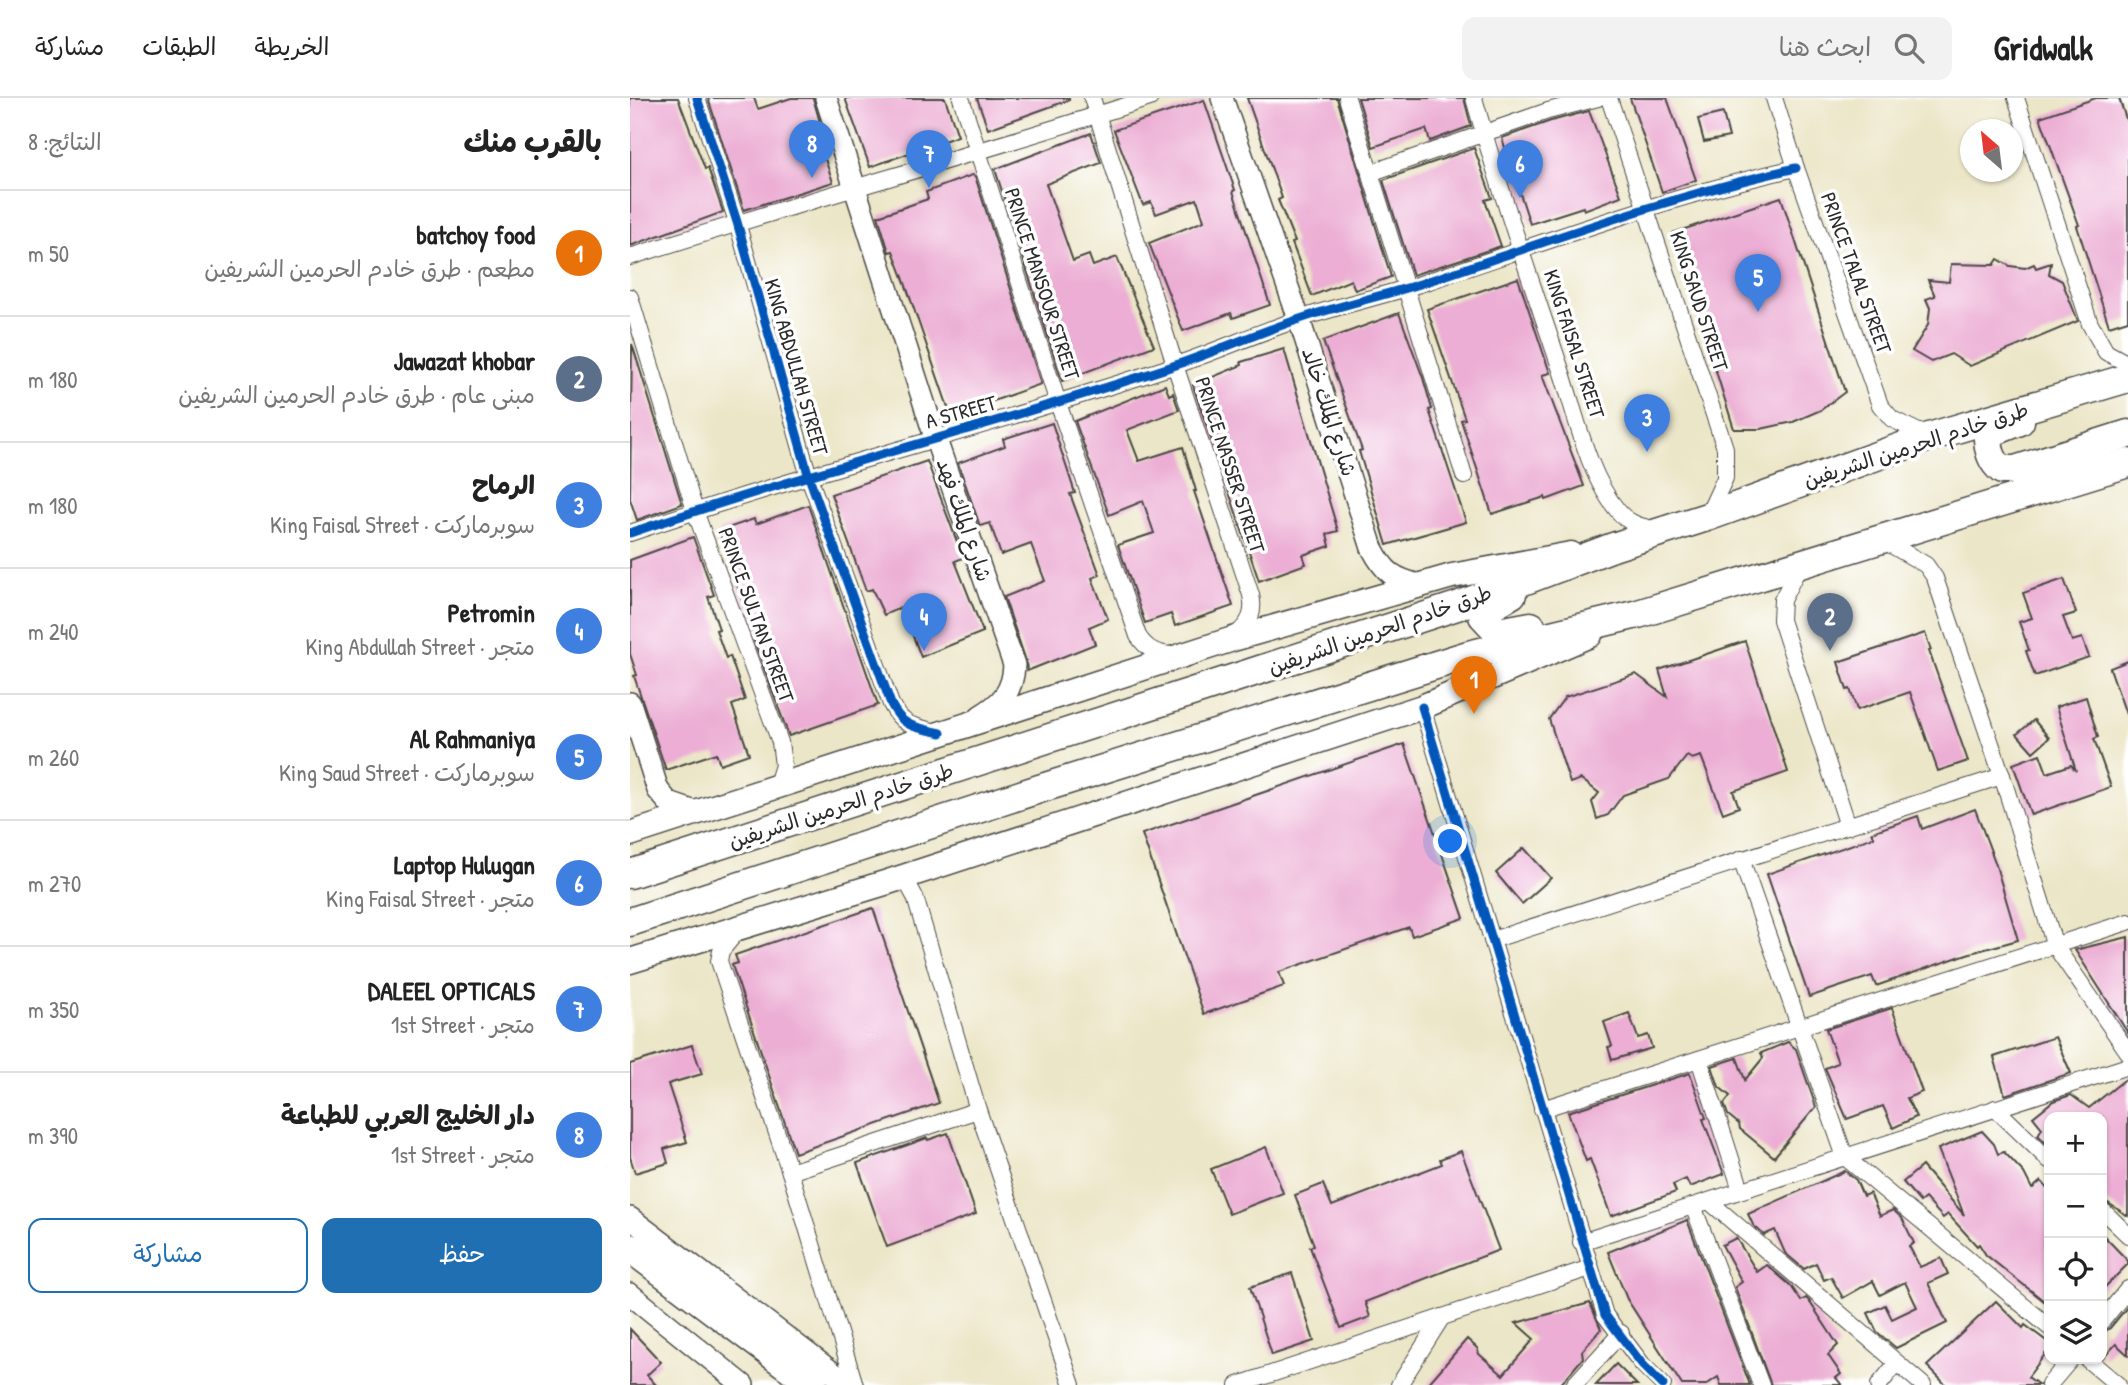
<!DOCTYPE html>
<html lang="ar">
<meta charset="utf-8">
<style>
:root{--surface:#fff;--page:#f2f2f2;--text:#222;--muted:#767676;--line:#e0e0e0;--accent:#1f6fb2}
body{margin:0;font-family:"Patrick Hand","Playpen Sans Arabic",sans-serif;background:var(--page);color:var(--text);direction:rtl}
.controls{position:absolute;right:21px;bottom:21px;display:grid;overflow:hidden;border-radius:14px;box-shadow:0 2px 5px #0004}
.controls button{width:63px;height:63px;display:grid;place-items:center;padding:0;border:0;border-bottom:2px solid var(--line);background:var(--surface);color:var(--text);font:35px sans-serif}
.compass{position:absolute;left:1330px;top:21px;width:63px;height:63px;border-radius:50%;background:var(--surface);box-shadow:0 2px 5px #0004;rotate:332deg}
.you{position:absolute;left:821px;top:744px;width:24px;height:24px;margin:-18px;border:5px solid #fff;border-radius:50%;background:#1a73e8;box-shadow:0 0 0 10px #1a73e833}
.badge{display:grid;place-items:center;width:46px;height:46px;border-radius:50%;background:var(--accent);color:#fff;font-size:23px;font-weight:700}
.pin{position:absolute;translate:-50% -58px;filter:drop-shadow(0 2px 4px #0008)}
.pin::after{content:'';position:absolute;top:37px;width:24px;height:21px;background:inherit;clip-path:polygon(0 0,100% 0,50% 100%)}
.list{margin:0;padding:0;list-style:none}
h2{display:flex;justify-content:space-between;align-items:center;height:91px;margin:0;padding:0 28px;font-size:30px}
h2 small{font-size:23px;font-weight:400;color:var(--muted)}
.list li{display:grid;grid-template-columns:46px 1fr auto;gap:21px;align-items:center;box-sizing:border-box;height:126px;padding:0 28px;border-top:2px solid var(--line)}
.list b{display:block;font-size:26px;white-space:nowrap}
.list p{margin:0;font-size:23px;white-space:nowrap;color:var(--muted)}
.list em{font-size:23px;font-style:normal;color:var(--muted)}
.actions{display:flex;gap:14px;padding:21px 28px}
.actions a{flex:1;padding:16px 0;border:2px solid var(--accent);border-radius:14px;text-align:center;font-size:24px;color:var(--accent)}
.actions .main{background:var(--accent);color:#fff}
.icon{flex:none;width:38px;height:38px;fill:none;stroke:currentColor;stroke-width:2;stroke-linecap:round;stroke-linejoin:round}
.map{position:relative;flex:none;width:1498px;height:1287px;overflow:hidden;direction:ltr}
header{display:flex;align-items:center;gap:42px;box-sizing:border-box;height:98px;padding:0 35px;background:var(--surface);border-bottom:2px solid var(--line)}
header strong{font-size:33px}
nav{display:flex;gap:38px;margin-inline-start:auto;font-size:24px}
.search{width:490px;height:63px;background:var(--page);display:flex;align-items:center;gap:18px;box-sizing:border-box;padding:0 24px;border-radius:14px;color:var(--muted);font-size:26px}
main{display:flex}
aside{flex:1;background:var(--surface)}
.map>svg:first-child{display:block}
.building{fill:#ecaed4}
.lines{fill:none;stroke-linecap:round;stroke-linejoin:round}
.street-casing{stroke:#484743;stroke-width:18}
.secondary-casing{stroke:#484743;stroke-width:24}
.primary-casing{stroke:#484743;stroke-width:27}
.highway-casing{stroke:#484743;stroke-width:31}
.street{stroke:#fff;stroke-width:16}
.secondary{stroke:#fff;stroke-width:21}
.primary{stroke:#fff;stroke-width:24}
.highway{stroke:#fff;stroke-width:28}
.cycleway-casing{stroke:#fff;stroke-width:13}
.cycleway{stroke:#0057b8;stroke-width:9}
.labels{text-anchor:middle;stroke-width:7;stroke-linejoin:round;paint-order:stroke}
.street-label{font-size:21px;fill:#2b2b2b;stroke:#fff}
</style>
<header>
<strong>Gridwalk</strong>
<div class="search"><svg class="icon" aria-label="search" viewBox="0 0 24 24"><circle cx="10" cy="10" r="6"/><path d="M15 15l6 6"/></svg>ابحث هنا</div>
<nav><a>الخريطة</a><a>الطبقات</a><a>مشاركة</a></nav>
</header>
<main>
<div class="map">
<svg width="1498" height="1287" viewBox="0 0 1498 1287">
<rect width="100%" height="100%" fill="#fff"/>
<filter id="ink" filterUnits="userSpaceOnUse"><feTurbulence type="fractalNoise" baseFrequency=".0143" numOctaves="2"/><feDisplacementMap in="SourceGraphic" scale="14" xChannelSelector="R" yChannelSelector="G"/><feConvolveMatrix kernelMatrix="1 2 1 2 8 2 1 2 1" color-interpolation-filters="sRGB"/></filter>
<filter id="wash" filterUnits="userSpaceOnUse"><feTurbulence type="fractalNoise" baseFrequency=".00686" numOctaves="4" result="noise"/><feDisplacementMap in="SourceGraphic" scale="28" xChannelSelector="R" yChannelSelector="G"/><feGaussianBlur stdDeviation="1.57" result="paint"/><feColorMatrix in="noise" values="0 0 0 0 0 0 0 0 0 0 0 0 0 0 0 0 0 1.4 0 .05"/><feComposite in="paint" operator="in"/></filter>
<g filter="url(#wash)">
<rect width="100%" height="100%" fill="#ece6c8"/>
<g id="blocks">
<g class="building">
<polygon points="0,0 48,0 75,71 78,70 93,114 0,148"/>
<polygon points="78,0 124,0 128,11 161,0 183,0 191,28 184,30 203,84 114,112"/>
<polygon points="215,0 315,0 328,38 240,69"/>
<polygon points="347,0 439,0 439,2 358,31"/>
<polygon points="617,0 707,0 761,179 725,192 721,182 682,198 662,145 665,144 648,102 652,100"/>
<polygon points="728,0 834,0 841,28 800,43 796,31 743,49"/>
<polygon points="1000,0 1037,0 1066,82 1032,94"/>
<polygon points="1466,0 1489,0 1498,27 1498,222 1479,228 1447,128 1449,127 1410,19"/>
<polygon points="574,2 605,92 603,93 640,207 603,220 601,215 553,233 519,145 574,123 567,101 526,116 521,104 513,107 484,32"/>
<polygon points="959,13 991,98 954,112 953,109 900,126 872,40 921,23"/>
<polygon points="1093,15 1099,39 1074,44 1068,21"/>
<polygon points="461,35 471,65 416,86 443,163 459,157 463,168 487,159 524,248 432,283 365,71"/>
<polygon points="844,50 862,100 855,102 871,148 783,177 753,82"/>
<polygon points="342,77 345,78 411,286 321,318 274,182 263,153 259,154 248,118 298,101 296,94"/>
<polygon points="1151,99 1215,294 1191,312 1163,324 1131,331 1104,331 1043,135"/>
<polygon points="1368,161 1380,168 1395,170 1404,166 1406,170 1421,165 1419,176 1432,183 1448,223 1340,268 1321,256 1301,264 1282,253 1298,227 1300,210 1296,201 1305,198 1298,182 1319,184 1321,166 1364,167"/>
<polygon points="888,180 920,275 912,277 954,388 916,402 915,399 862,416 831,322 835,321 797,211"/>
<polygon points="769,215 793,280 802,311 799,312 836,424 757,447 729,353 732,352 693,243"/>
<polygon points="2,246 52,406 7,422 0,401"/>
<polygon points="654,251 708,433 697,436 700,448 673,457 676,466 629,483 563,287 612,267 611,264"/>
<polygon points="535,287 539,297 543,295 549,312 497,332 509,363 553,349 566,393 564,393 603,508 545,528 541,516 515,525 488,447 524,435 513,403 479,417 445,323"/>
<polygon points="422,325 445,395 440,396 470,477 462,480 478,521 459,529 465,546 397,573 396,563 374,499 415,483 401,446 371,457 360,425 350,428 328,365 375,348 373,341"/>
<polygon points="297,363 333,460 325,463 353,534 291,559 272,509 254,517 242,491 236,493 201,396"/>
<polygon points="178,407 248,607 159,638 124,543 126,543 89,433 124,421 126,426"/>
<polygon points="63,439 84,497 78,499 89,531 86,532 96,560 100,558 115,602 102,607 119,656 90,666 86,655 36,672 4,578 7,577 0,556 0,462"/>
<polygon points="1434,481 1446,515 1433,519 1442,543 1452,540 1459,559 1405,578 1396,553 1399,552 1389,524 1402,520 1393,495"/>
<polygon points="1295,535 1301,552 1299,553 1338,663 1308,673 1280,594 1227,612 1220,591 1217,592 1208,564"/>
<polygon points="1115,543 1158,674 1103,693 1109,709 1093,715 1071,658 1062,661 1057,658 1039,681 993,697 978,717 967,721 962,704 969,695 951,681 940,685 919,621 935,599 1006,576 1037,599 1029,572"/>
<polygon points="1498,563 1498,615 1496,616 1480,570"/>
<polygon points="1456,599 1468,639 1464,641 1481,689 1401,717 1383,666 1410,656 1417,675 1441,667 1446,673 1426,609"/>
<polygon points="1404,622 1419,640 1403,654 1387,636"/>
<polygon points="774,646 834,820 782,838 779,829 649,874 654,888 574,916 512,736"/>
<polygon points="1345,711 1365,764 1388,842 1337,856 1246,888 1242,878 1179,899 1137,776 1244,739 1242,734 1288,718 1292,731"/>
<polygon points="894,750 921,780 892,806 866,775"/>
<polygon points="243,810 309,1005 165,1055 102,867 108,865 105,857"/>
<polygon points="1498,839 1498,935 1445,852"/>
<polygon points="1262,910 1292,994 1277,1000 1286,1019 1263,1030 1253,1008 1217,1021 1195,970 1208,965 1196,931"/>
<polygon points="999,915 1008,940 1018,937 1022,950 982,962 978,949 982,948 974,924"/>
<polygon points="1425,939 1441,975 1375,997 1364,959"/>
<polygon points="1158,944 1166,951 1186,1009 1144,1059 1110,1031 1109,1026 1098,1017 1094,1006 1100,998 1089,989 1082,968 1107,960 1115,982 1133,960 1131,955"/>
<polygon points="62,947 72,976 38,986 57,1044 34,1051 38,1065 5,1075 0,1059 0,966"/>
<polygon points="1060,975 1076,1020 1073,1021 1094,1076 1060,1089 1056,1081 1043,1087 1046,1094 981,1118 960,1061 956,1063 938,1014"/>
<polygon points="1498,979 1498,1118 1472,1101 1472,1019 1419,1019 1419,1048 1408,1037 1412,1030 1403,1019 1423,1003 1441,997 1459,1010"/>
<polygon points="1352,1033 1364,1046 1368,1056 1374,1054 1394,1075 1402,1091 1411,1083 1419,1092 1419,1196 1414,1203 1356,1157 1349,1146 1347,1148 1318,1116 1313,1120 1295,1100 1290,1104 1273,1084 1292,1068 1334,1117 1308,1051"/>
<polygon points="318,1035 346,1116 257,1149 227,1065 297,1040 298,1042"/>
<polygon points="636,1049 653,1095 599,1116 581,1071"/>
<polygon points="831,1053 869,1152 735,1204 740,1219 711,1230 680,1149 684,1147 665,1097 693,1086 702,1108 812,1066 810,1061"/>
<polygon points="1215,1073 1226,1082 1233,1098 1240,1095 1250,1118 1263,1112 1272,1120 1284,1145 1279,1148 1290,1169 1311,1160 1318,1176 1298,1185 1317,1225 1266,1250 1247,1234 1238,1215 1255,1207 1262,1221 1287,1209 1275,1184 1250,1197 1243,1183 1213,1200 1201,1179 1194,1182 1186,1165 1174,1171 1155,1155 1145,1132 1134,1137 1123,1127 1118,1116"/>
<polygon points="1057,1122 1120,1287 1091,1287 1088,1279 1076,1287 1052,1287 997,1201 978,1154"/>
<polygon points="1472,1136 1498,1163 1498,1166 1472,1192"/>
<polygon points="1106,1140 1127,1174 1137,1167 1161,1188 1171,1203 1176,1200 1179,1203 1208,1247 1198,1257 1211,1276 1206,1280 1212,1287 1141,1287 1105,1189 1112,1184 1092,1147"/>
<polygon points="662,1175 684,1243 642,1257 620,1189"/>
<polygon points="1366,1203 1393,1230 1395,1227 1419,1245 1419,1251 1398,1279 1409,1287 1316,1287 1297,1268"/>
<polygon points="960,1205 971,1231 952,1253 953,1260 930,1287 797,1287 837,1241 847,1250 849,1256 873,1277 904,1241 886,1225"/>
<polygon points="1498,1208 1498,1257 1486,1246 1473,1260 1472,1235 1480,1230"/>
<polygon points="0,1231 31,1264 17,1277 26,1287 0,1287"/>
<polygon points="986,1266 1007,1287 966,1287"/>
</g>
</g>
</g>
<g filter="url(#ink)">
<use href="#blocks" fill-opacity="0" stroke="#484743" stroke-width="2"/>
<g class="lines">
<g class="street-casing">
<g id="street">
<path d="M67,0l40,124 72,255 82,227c12,23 23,22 46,28"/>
<path d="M331,0l97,305 80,233c10,15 18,17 36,20"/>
<path d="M462,0l83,267 76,230c4,18 -1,28 -15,40"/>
<polyline points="717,0 834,378"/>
<path d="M844,0c26,93 57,184 88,275 14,43 27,104 56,138 11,13 22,15 37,19"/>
<polyline points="979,0 1095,350 1095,380 1077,419"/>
<polyline points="1144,0 1166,70 1250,307 1262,321 1299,339"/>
<polyline points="1386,0 1460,226 1476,254 1498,266"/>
<polyline points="740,75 918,13 968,0"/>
<path d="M0,159c172,-56 348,-103 520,-159"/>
<polyline points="0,199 65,413 150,644 153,667 146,690"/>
<path d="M0,435c178,-61 361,-107 540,-166 43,-14 84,-33 127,-47 42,-15 87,-24 129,-38 123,-41 244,-86 370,-114"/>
<polyline points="1251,441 1296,467 1305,480 1372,678 1425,848 1498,954"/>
<polyline points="1171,465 1152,502 1151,522 1218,728"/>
<polyline points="792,609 975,1217 1012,1266 1033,1287"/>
<polyline points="1111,761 1215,1059 1419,1229"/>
<polyline points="262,784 278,786 285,799 348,1012 442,1287"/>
<polyline points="109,831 91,853 89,863 160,1074 225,1287"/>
<polyline points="862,842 1372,678"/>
<polyline points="1069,961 1111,1092"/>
<polyline points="1365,1010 1419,1062"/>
<polyline points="912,1011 1498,824"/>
<polyline points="160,1074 348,1012"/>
<polyline points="1080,1104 1293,1287"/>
<polyline points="1063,1108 1131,1287"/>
<polyline points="1472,1112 1498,1137"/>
<polyline points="951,1144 1498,968"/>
<polyline points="1472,1223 1498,1191"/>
<polyline points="1457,1261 1488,1287"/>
<polyline points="608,1287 960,1170"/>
<polyline points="769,1287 812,1219"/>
<polyline points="944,1287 991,1235"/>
<polyline points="1249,1287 1266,1266"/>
<polyline points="1419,1287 1441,1261"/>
</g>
</g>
<g class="secondary-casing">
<g id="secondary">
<path d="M196,0l109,339 79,228c-1,26 -12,38 -34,51"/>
<path d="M592,0l77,221 73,229c13,25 21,30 47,37"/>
<polyline points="0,605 28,692 39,705 68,715"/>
<polyline points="0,1120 219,1287"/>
<polyline points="0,1196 113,1287"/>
</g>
</g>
<g class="primary-casing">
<g id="primary">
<polyline points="0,736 603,541 822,478 941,456"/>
<polyline points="0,863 258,784 792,609 960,537"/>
</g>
</g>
<g class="highway-casing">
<g id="highway">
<path d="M1390,323l-25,10 -7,8c1,13 4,23 14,31h13l113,-36"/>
<polyline points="882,496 858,510 853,518 868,534 901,528"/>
<polyline points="0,776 827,508 983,449 1077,419 1299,339 1498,280"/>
<polyline points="0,824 409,691 838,557 1008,516 1498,365"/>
<polyline points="0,1150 183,1287"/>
</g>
</g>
<use href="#street" class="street"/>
<use href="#secondary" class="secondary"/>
<use href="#primary" class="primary"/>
<use href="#highway" class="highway"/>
<g class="cycleway-casing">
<g id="cycleway">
<path d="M67,0l40,124 72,255 82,227c12,24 25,23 50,29"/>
<path d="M0,435c178,-61 361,-107 540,-166 43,-14 84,-33 127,-47 42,-15 87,-24 129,-38 123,-41 244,-86 370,-114"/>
<polyline points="792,609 975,1217 1012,1266 1033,1287"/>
</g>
</g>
<use href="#cycleway" class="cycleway"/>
</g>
</g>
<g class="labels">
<g class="street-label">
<text transform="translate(1226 175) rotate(70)" y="7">PRINCE TALAL STREET</text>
<text transform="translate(412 186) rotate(72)" y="7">PRINCE MANSOUR STREET</text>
<text transform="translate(1069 203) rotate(72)" y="7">KING SAUD STREET</text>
<text transform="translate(944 246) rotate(72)" y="7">KING FAISAL STREET</text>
<text transform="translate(166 269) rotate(74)" y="7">KING ABDULLAH STREET</text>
<text transform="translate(331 314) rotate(-16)" y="7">A STREET</text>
<text transform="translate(699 314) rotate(72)" y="7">شارع الملك خالد</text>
<text transform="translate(1286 347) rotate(-18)" y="7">طرق خادم الحرمين الشريفين</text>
<text transform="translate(600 367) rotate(72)" y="7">PRINCE NASSER STREET</text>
<text transform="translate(334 422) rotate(71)" y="7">شارع الملك فهد</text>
<text transform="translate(126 517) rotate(70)" y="7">PRINCE SULTAN STREET</text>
<text transform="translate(750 532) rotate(-19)" y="7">طرق خادم الحرمين الشريفين</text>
<text transform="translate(211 708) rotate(-18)" y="7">طرق خادم الحرمين الشريفين</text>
</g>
</g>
</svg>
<div class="controls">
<button>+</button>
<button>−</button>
<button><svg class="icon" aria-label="locate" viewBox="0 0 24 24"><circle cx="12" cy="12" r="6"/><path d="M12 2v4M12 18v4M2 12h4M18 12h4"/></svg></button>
<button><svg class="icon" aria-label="layers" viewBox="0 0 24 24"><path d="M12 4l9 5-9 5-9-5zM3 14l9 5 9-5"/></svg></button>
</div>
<svg class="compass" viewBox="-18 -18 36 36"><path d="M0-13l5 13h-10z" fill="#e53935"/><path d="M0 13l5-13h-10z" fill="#767676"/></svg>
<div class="you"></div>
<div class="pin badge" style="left:844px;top:616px;background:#e8710a">1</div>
<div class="pin badge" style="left:1200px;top:553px;background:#5c6f8a">2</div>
<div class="pin badge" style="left:1017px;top:354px;background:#3f7fe0">3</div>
<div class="pin badge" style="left:294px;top:553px;background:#3f7fe0">4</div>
<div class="pin badge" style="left:1128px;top:214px;background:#3f7fe0">5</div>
<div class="pin badge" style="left:890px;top:100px;background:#3f7fe0">6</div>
<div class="pin badge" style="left:299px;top:90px;background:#3f7fe0">7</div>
<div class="pin badge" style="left:182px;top:80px;background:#3f7fe0">8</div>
</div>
<aside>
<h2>بالقرب منك<small>النتائج: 8</small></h2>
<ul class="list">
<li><span class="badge" style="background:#e8710a">1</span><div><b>batchoy food</b><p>مطعم · طرق خادم الحرمين الشريفين</p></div><em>50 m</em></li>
<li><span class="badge" style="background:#5c6f8a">2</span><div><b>Jawazat khobar</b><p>مبنى عام · طرق خادم الحرمين الشريفين</p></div><em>180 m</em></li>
<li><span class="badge" style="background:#3f7fe0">3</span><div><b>الرماح</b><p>سوبرماركت · King Faisal Street</p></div><em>180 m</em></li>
<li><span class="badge" style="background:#3f7fe0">4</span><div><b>Petromin</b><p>متجر · King Abdullah Street</p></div><em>240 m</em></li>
<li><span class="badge" style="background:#3f7fe0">5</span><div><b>Al Rahmaniya</b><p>سوبرماركت · King Saud Street</p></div><em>260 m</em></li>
<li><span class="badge" style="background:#3f7fe0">6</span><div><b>Laptop Hulugan</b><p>متجر · King Faisal Street</p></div><em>270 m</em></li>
<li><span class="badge" style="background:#3f7fe0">7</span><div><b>DALEEL OPTICALS</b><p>متجر · 1st Street</p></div><em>350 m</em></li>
<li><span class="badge" style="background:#3f7fe0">8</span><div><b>دار الخليج العربي للطباعة</b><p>متجر · 1st Street</p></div><em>390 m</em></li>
</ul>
<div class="actions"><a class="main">حفظ</a><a>مشاركة</a></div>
</aside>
</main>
